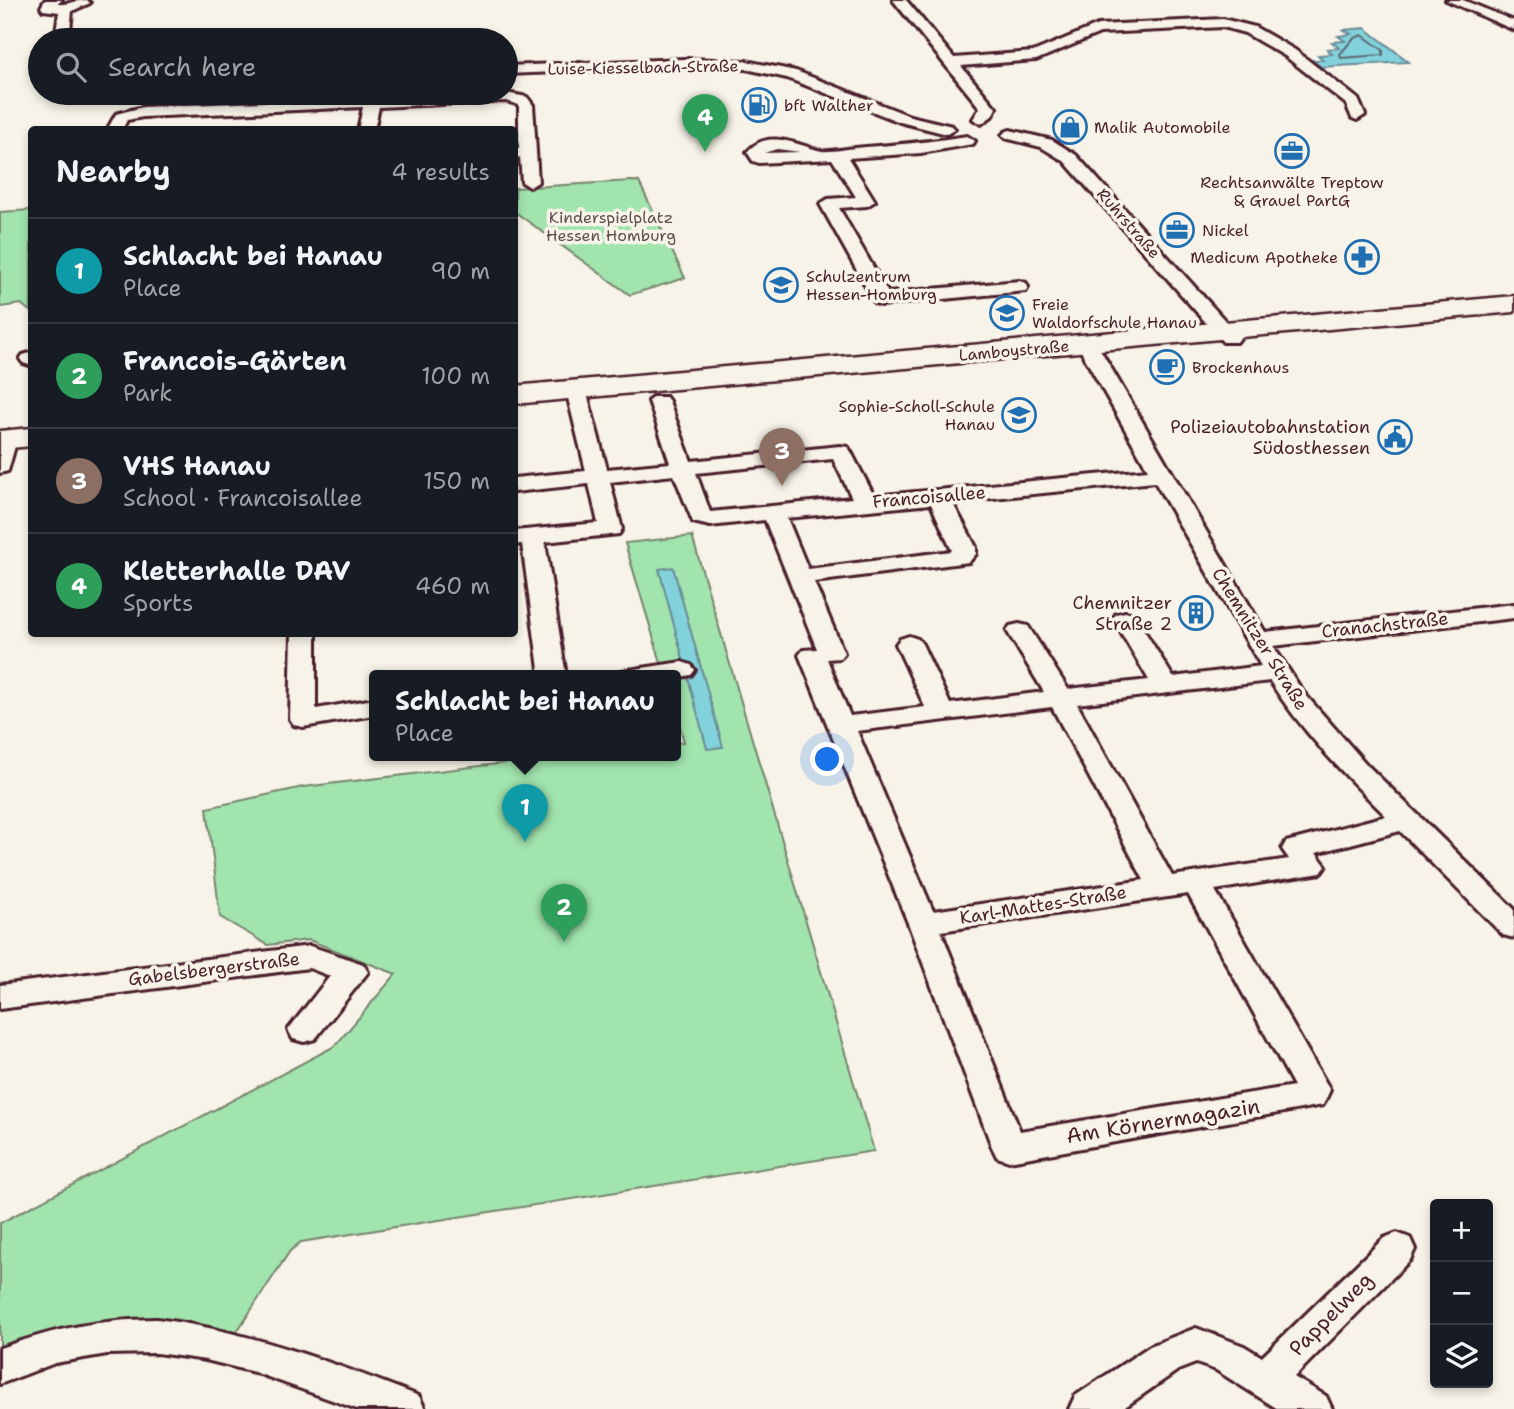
<!DOCTYPE html>
<meta charset="utf-8">
<style>
:root{--surface:#171b24;--page:#242831;--text:#f1f3f6;--muted:#9ea1a6;--line:#363941;--accent:#1f6fb2}
body{margin:0;font-family:"Shantell Sans",sans-serif;background:var(--page);color:var(--text)}
.controls{position:absolute;right:21px;bottom:21px;display:grid;overflow:hidden;border-radius:7px;box-shadow:0 4px 10px #0003}
.controls button{width:63px;height:63px;display:grid;place-items:center;padding:0;border:0;border-bottom:2px solid var(--line);background:var(--surface);color:var(--text);font:35px sans-serif}
.you{position:absolute;left:828px;top:760px;width:24px;height:24px;margin:-18px;border:5px solid #fff;border-radius:50%;background:#1a73e8;box-shadow:0 0 0 10px #1a73e833}
.badge{display:grid;place-items:center;width:46px;height:46px;border-radius:50%;background:var(--accent);color:#fff;font-size:23px;font-weight:700}
.pin{position:absolute;translate:-50% -58px;filter:drop-shadow(0 2px 4px #0008)}
.pin::after{content:'';position:absolute;top:37px;width:24px;height:21px;background:inherit;clip-path:polygon(0 0,100% 0,50% 100%)}
.popup{position:absolute;left:369px;top:670px;width:312px;height:91px;box-sizing:border-box;display:grid;place-content:center;border-radius:7px;background:var(--surface);filter:drop-shadow(0 2px 5px #0005);font-size:23px;white-space:nowrap;color:var(--muted)}
.popup b{font-size:26px;color:var(--text)}
.popup::after{content:'';position:absolute;left:50%;top:100%;margin-left:-14px;border:14px solid transparent;border-top-color:var(--surface)}
.list{margin:0;padding:0;list-style:none}
h2{display:flex;justify-content:space-between;align-items:center;height:91px;margin:0;padding:0 28px;font-size:30px}
h2 small{font-size:23px;font-weight:400;color:var(--muted)}
.list li{display:grid;grid-template-columns:46px 1fr auto;gap:21px;align-items:center;box-sizing:border-box;height:105px;padding:0 28px;border-top:2px solid var(--line)}
.list b{display:block;font-size:26px;white-space:nowrap}
.list p{margin:0;font-size:23px;white-space:nowrap;color:var(--muted)}
.list em{font-size:23px;font-style:normal;color:var(--muted)}
.icon{flex:none;width:38px;height:38px;fill:none;stroke:currentColor;stroke-width:2;stroke-linecap:round;stroke-linejoin:round}
.map{position:relative;flex:none;width:1514px;height:1409px;overflow:hidden}
.search{position:absolute;background:var(--surface);box-shadow:0 4px 10px #0003;left:28px;top:28px;width:490px;height:77px;display:flex;align-items:center;gap:18px;box-sizing:border-box;padding:0 24px;border-radius:38px;color:var(--muted);font-size:26px}
.panel{position:absolute;background:var(--surface);box-shadow:0 4px 10px #0003;left:28px;top:126px;width:490px;height:511px;border-radius:7px}
.map>svg:first-child{display:block}
.green{fill:#a1e4ae;stroke:#76826c;stroke-width:2}
.water{fill:#81d2db;stroke:#6b8a95;stroke-width:2}
.lines{fill:none;stroke-linecap:round;stroke-linejoin:round}
.shore{stroke:#606771;stroke-width:2}
.minor-casing{stroke:#4a1f2b;stroke-width:6}
.secondary-casing{stroke:#4a1f2b;stroke-width:5}
.minor{fill:#f7f3e8;fill-rule:evenodd}
.secondary{fill:#f7f3e8;fill-rule:evenodd}
.labels{text-anchor:middle;stroke-width:7;stroke-linejoin:round;paint-order:stroke}
.far-street-label{font-size:16px;fill:#4a1f2b;stroke:#f7f3e8}
.far-poi-label{font-size:16px;fill:#4a1f2b;stroke:#f7f3e8;text-anchor:start}
.far-park-label{font-size:16px;fill:#60504c;stroke:#f7f3e8}
.poi-label{font-size:18px;fill:#4a1f2b;stroke:#f7f3e8;text-anchor:end}
.street-label{font-size:18px;fill:#4a1f2b;stroke:#f7f3e8}
.near-street-label{font-size:21px;fill:#4a1f2b;stroke:#f7f3e8}
</style>
<div class="map">
<svg width="1514" height="1409" viewBox="0 0 1514 1409">
<rect width="100%" height="100%" fill="#f7f3e8"/>
<filter id="ink" filterUnits="userSpaceOnUse"><feTurbulence type="fractalNoise" baseFrequency=".0143" numOctaves="2"/><feDisplacementMap in="SourceGraphic" scale="14" xChannelSelector="R" yChannelSelector="G"/><feConvolveMatrix kernelMatrix="1 2 1 2 8 2 1 2 1" color-interpolation-filters="sRGB"/></filter>
<g filter="url(#ink)">
<g class="green">
<polygon points="632,181 639,182 685,278 630,295 515,212 515,188"/>
<polygon points="31,210 31,312 21,304 1,307 0,309 0,212"/>
<polygon points="692,536 874,1151 301,1242 290,1251 234,1336 0,1352 0,1223 335,1046 396,974 309,940 268,945 220,917 207,808 303,787 565,756 676,756 676,743 684,742 676,712 676,676 665,676 625,543"/>
</g>
<g class="water">
<polygon points="1365,28 1409,62 1321,67 1312,60 1323,60 1318,55 1332,54 1327,49 1339,48 1332,42 1345,41 1338,36 1351,34 1344,30"/>
<polygon points="673,567 723,747 707,749 659,569"/>
</g>
<g class="lines">
<polygon class="shore" points="1362,35 1383,50 1383,55 1341,58 1340,54 1353,39"/>
<g class="minor-casing">
<g id="minor">
<path d="M45,0h17l-5,4c13,1 19,-4 30,-4l3,3 -18,8 -3,29h-14l4,-28 -16,-2 -2,-3z"/>
<polygon points="893,0 906,0 954,58 1033,52 1098,25 1223,19 1255,27 1295,50 1358,99 1365,115 1357,120 1352,118 1346,104 1285,56 1245,33 1223,27 1100,33 1036,60 961,66 996,108 992,116 981,124 973,119 980,108"/>
<polygon points="1446,0 1463,0 1514,21 1514,30"/>
<polygon points="685,59 746,61 796,71 910,116 952,126 955,129 947,134 900,122 787,78 746,69 685,67 506,74 506,66"/>
<polygon points="367,93 381,93 380,98 506,93 527,97 533,105 538,182 530,187 522,182 520,157 514,159 514,149 519,148 519,105 506,101 379,107 374,130 358,130 363,107 143,117 127,120 122,130 107,130 116,114 143,107 365,98"/>
<polygon points="1010,130 1052,140 1076,155 1237,334 1240,338 1237,342 1223,342 1064,161 1041,147 1005,138 1002,135 1005,132"/>
<path d="M967,136l8,5 -2,3 -52,9 -73,5 27,43 -8,5 -28,2 49,85 131,-12 7,2 2,4 -2,4 -144,14 -7,-2 -55,-99 8,-5 28,-2 -24,-38 -73,4 -6,-2 -6,-9c21,-25 52,-6 75,-1 10,1 23,-2 33,-3 37,-3 75,-6 112,-12zM777,149l23,3 -36,1z"/>
<path d="M1087,338l10,6 168,288 249,-28v14l-241,28 30,46 64,73 147,144v29l-11,-3 -103,-104 -84,22 10,13 -5,7 -106,17 115,200 -7,15 -314,56 -12,-4 -5,-10 -84,-224 -109,-268 4,-5 14,-1 -52,-129 -55,6 -17,-4 -19,-47 -64,7 12,47 -3,5 -74,8 21,134h-26l-18,-132 -8,1v-14l84,-8 -9,-39 -75,8v-14l72,-7 -20,-81 3,-4h14l3,4 21,79 63,-6 -21,-62 3,-4h14l3,4 22,60 149,-15 8,1 3,5 23,44 274,-26 -71,-126zM833,459l19,39 -142,14 -14,-39zM1155,482l106,184 -88,11 -39,-63 -9,-2 -9,2 -3,5 36,61 -81,9 -40,-63 -9,-2 -9,2 -3,5 37,61 -94,12 -28,-60 -4,-5 -9,-3 -9,3 -4,5 29,63 -75,9 -23,-57 13,-1 4,-5 -30,-71 155,-20 7,-8v-7l-24,-45zM931,504l21,47 -144,18 -21,-51zM1270,681c31,50 74,93 116,135l-100,26 -4,7 7,10 -117,17 -95,-172zM1052,707l92,173 -211,31 -76,-180zM1188,894l106,192 -274,45 -79,-200z"/>
<polygon points="30,353 32,353 32,366 23,363 20,359 23,355"/>
<polygon points="6,433 14,434 17,439 8,471 0,473 0,434"/>
<polygon points="292,634 316,634 316,709 374,699 374,715 303,727 294,725 290,719"/>
<polygon points="682,662 691,665 695,670 691,675 676,678 676,676 618,676 622,671"/>
<polygon points="310,946 363,964 368,972 315,1039 304,1042 293,1039 288,1030 330,976 309,968 0,1009 0,985"/>
<polygon points="1397,1233 1410,1238 1415,1249 1410,1260 1294,1377 1326,1396 1332,1409 1278,1409 1216,1370 1196,1363 1178,1370 1122,1409 1069,1409 1075,1396 1150,1346 1196,1328 1244,1346 1262,1357 1384,1238"/>
<path d="M157,1319c92,12 176,44 262,77l6,13h-68l-103,-37 -48,-12 -49,-7 -50,1 -52,9 -55,21v-36c59,-20 94,-28 157,-29z"/>
</g>
</g>
<g class="secondary-casing">
<g id="secondary">
<polygon points="1514,296 1514,312 514,404 514,386"/>
<polygon points="32,428 32,446 0,449 0,431"/>
</g>
</g>
<use href="#minor" class="minor"/>
<use href="#secondary" class="secondary"/>
</g>
</g>
<defs>
<g id="fuel-ring" transform="scale(1.75)"><circle r="9.5" fill="#f7f3e8" stroke="#1f6fb2" stroke-width="1.5"/><path d="M-5.5-6h7V0h2V4h1.3V-2.5L3-4.5l.8-.8L6-3V5H2.5V1h-1V6h-7ZM-4.2-4.7v3.2H.2V-4.7Z" fill="#1f6fb2"/></g>
<g id="shop-ring" transform="scale(1.75)"><circle r="9.5" fill="#f7f3e8" stroke="#1f6fb2" stroke-width="1.5"/><path d="M-5-2.5h2.3a2.7 3.5 0 0 1 5.4 0H5L5.5 6h-11ZM-1.5-2.5h3a1.5 2.3 0 0 0-3 0Z" fill="#1f6fb2"/></g>
<g id="office-ring" transform="scale(1.75)"><circle r="9.5" fill="#f7f3e8" stroke="#1f6fb2" stroke-width="1.5"/><path d="M-6-3h4V-5.5h4V-3h4V5H-6ZM-1-4.5V-3h2v-1.5ZM-6 0V1H6V0Z" fill="#1f6fb2"/></g>
<g id="pharmacy-ring" transform="scale(1.75)"><circle r="9.5" fill="#f7f3e8" stroke="#1f6fb2" stroke-width="1.5"/><path d="M-2-6h4v4h4v4h-4v4h-4v-4h-4v-4h4Z" fill="#1f6fb2"/></g>
<g id="school-ring" transform="scale(1.75)"><circle r="9.5" fill="#f7f3e8" stroke="#1f6fb2" stroke-width="1.5"/><path d="M0-5L7-2L0 1L-7-2ZM-4 1L0 2.5L4 1V4Q0 6-4 4Z" fill="#1f6fb2"/></g>
<g id="cafe-ring" transform="scale(1.75)"><circle r="9.5" fill="#f7f3e8" stroke="#1f6fb2" stroke-width="1.5"/><path d="M-5.5-4.5H6V0H3Q3 3.5 0 3.5H-2.5Q-5.5 3.5-5.5 0ZM3-3.2v2h1.7v-2ZM-6 4.5H4V6H-6Z" fill="#1f6fb2"/></g>
<g id="civic-ring" transform="scale(1.75)"><circle r="9.5" fill="#f7f3e8" stroke="#1f6fb2" stroke-width="1.5"/><path d="M-.6-6.5H3V-4.5H.6V-3L4-1V1h2V6H-6V1h2V-1L-.6-3ZM-1.2 2.5V6h2.4V2.5Z" fill="#1f6fb2"/></g>
<g id="building-ring" transform="scale(1.75)"><circle r="9.5" fill="#f7f3e8" stroke="#1f6fb2" stroke-width="1.5"/><path d="M-4-6H4V6H1V3H-1V6H-4ZM-2.5-4.3h1.7v1.8h-1.7ZM.8-4.3h1.7v1.8H.8ZM-2.5-1h1.7V.8h-1.7ZM.8-1h1.7V.8H.8Z" fill="#1f6fb2"/></g>
</defs>
<g fill-rule="evenodd">
<use href="#fuel-ring" x="759" y="105"/>
<use href="#shop-ring" x="1070" y="127"/>
<use href="#office-ring" x="1292" y="151"/>
<use href="#office-ring" x="1177" y="230"/>
<use href="#pharmacy-ring" x="1362" y="257"/>
<use href="#school-ring" x="781" y="285"/>
<use href="#school-ring" x="1007" y="313"/>
<use href="#cafe-ring" x="1167" y="367"/>
<use href="#school-ring" x="1019" y="415"/>
<use href="#civic-ring" x="1395" y="437"/>
<use href="#building-ring" x="1196" y="613"/>
</g>
<g class="labels">
<g class="far-street-label">
<text transform="translate(643 67) rotate(-1)" y="6">Luise-Kiesselbach-Straße</text>
<text transform="translate(1129 223) rotate(49)" y="6">Ruhrstraße</text>
<text transform="translate(1014 350) rotate(-5)" y="6">Lamboystraße</text>
</g>
<g class="far-poi-label">
<text x="784" y="111">bft Walther</text>
<text x="1094" y="133">Malik Automobile</text>
<text x="1292" y="188" text-anchor="middle">Rechtsanwälte Treptow<tspan x="1292" dy="18">&amp; Grauel PartG</tspan></text>
<text x="1202" y="236">Nickel</text>
<text x="1338" y="263" text-anchor="end">Medicum Apotheke</text>
<text x="806" y="282">Schulzentrum<tspan x="806" dy="18">Hessen-Homburg</tspan></text>
<text x="1032" y="310">Freie<tspan x="1032" dy="18">Waldorfschule Hanau</tspan></text>
<text x="1192" y="373">Brockenhaus</text>
<text x="995" y="412" text-anchor="end">Sophie-Scholl-Schule<tspan x="995" dy="18">Hanau</tspan></text>
</g>
<g class="far-park-label">
<text x="611" y="223">Kinderspielplatz<tspan x="611" dy="18">Hessen Homburg</tspan></text>
</g>
<g class="poi-label">
<text x="1370" y="433">Polizeiautobahnstation<tspan x="1370" dy="21">Südosthessen</tspan></text>
<text x="1172" y="609">Chemnitzer<tspan x="1172" dy="21">Straße 2</tspan></text>
</g>
<g class="street-label">
<text transform="translate(929 497) rotate(-5)" y="6">Francoisallee</text>
<text transform="translate(1385 625) rotate(-6)" y="6">Cranachstraße</text>
<text transform="translate(1260 639) rotate(58)" y="6">Chemnitzer Straße</text>
<text transform="translate(1043 905) rotate(-9)" y="6">Karl-Mattes-Straße</text>
<text transform="translate(214 969) rotate(-7)" y="6">Gabelsbergerstraße</text>
</g>
<g class="near-street-label">
<text transform="translate(1163 1121) rotate(-9)" y="7">Am Körnermagazin</text>
<text transform="translate(1331 1314) rotate(-45)" y="7">Pappelweg</text>
</g>
</g>
</svg>
<div class="controls">
<button>+</button>
<button>−</button>
<button><svg class="icon" aria-label="layers" viewBox="0 0 24 24"><path d="M12 4l9 5-9 5-9-5zM3 14l9 5 9-5"/></svg></button>
</div>
<div class="you"></div>
<div class="pin badge" style="left:525px;top:842px;background:#0f9aa8">1</div>
<div class="popup"><b>Schlacht bei Hanau</b>Place</div>
<div class="pin badge" style="left:564px;top:942px;background:#2e9e5b">2</div>
<div class="pin badge" style="left:782px;top:486px;background:#8d6e63">3</div>
<div class="pin badge" style="left:705px;top:152px;background:#2e9e5b">4</div>
<div class="search"><svg class="icon" aria-label="search" viewBox="0 0 24 24"><circle cx="10" cy="10" r="6"/><path d="M15 15l6 6"/></svg>Search here</div>
<section class="panel">
<h2>Nearby<small>4 results</small></h2>
<ul class="list">
<li><span class="badge" style="background:#0f9aa8">1</span><div><b>Schlacht bei Hanau</b><p>Place</p></div><em>90 m</em></li>
<li><span class="badge" style="background:#2e9e5b">2</span><div><b>Francois-Gärten</b><p>Park</p></div><em>100 m</em></li>
<li><span class="badge" style="background:#8d6e63">3</span><div><b>VHS Hanau</b><p>School · Francoisallee</p></div><em>150 m</em></li>
<li><span class="badge" style="background:#2e9e5b">4</span><div><b>Kletterhalle DAV</b><p>Sports</p></div><em>460 m</em></li>
</ul>
</section>
</div>
